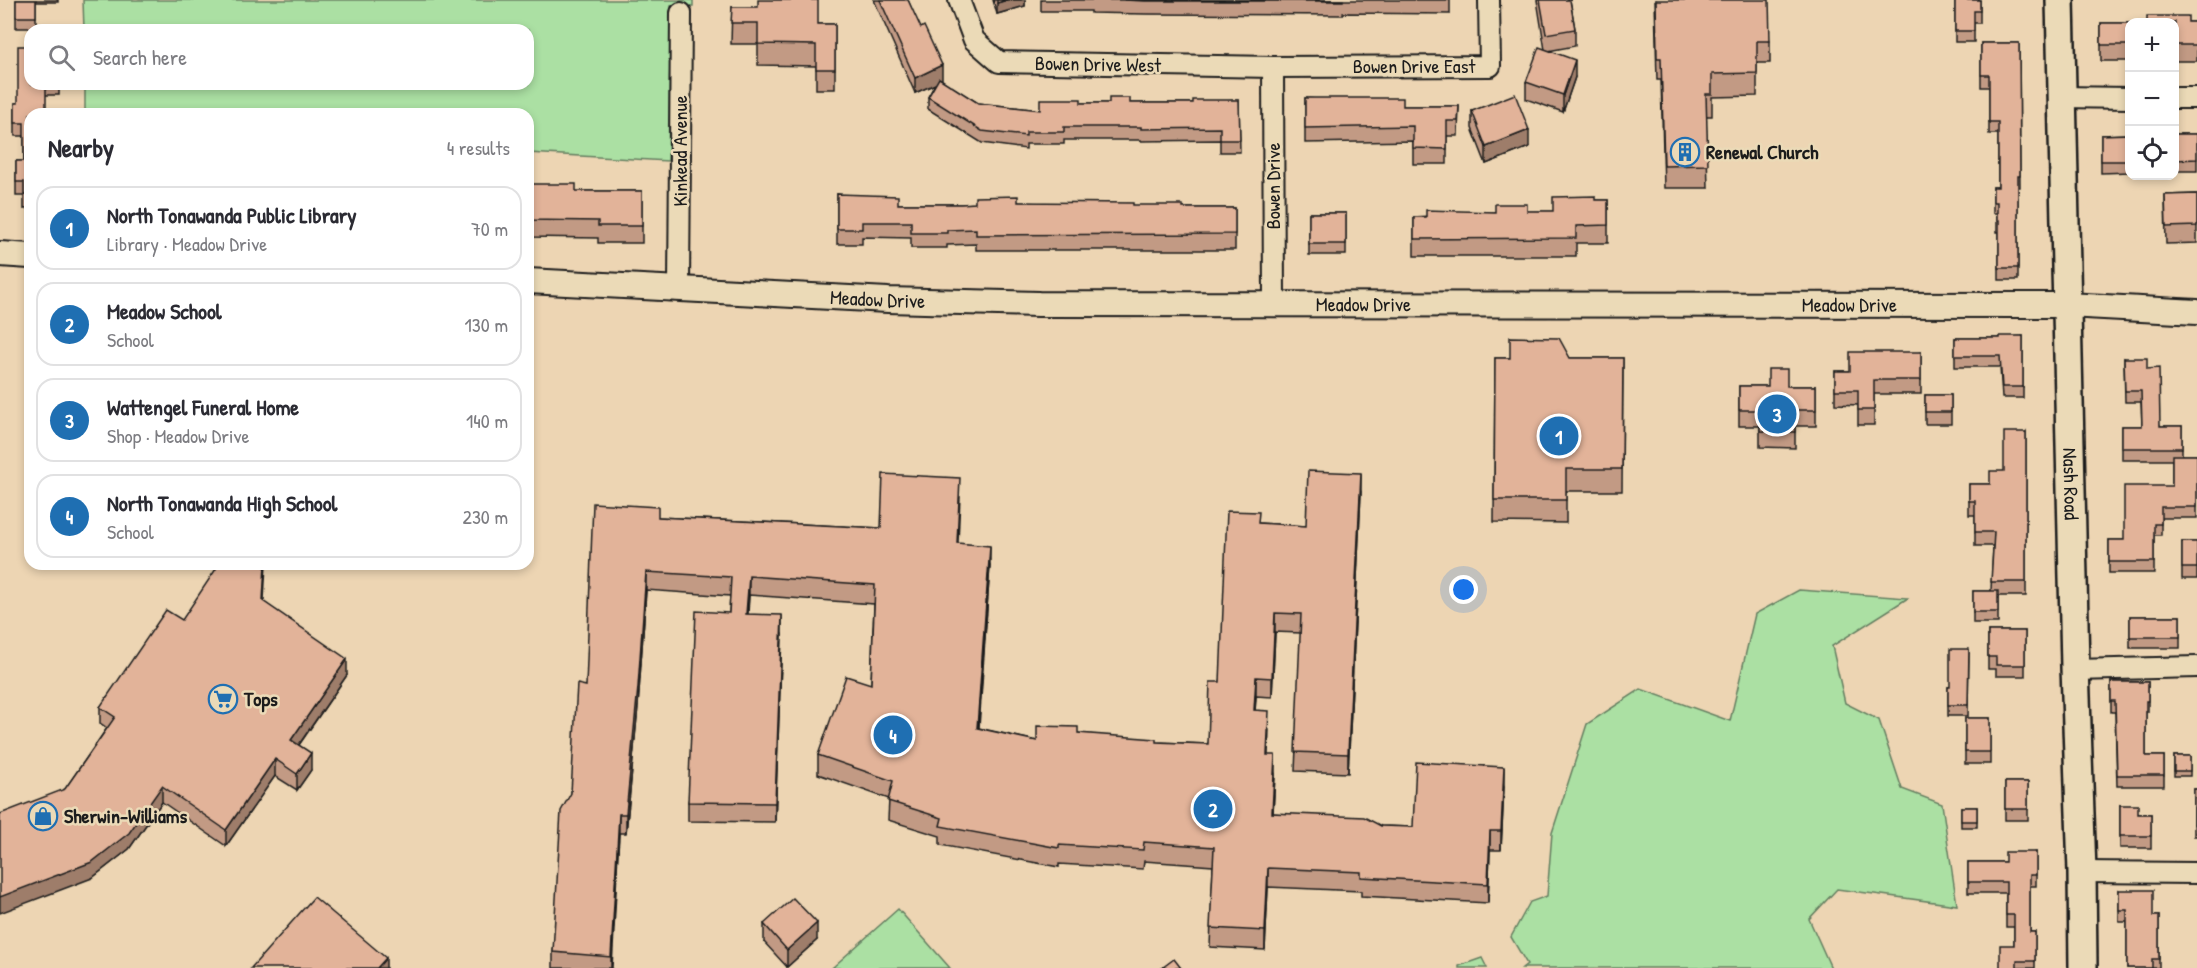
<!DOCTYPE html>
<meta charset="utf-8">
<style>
:root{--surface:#fff;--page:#f2f2f3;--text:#2b2b33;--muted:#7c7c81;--line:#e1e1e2;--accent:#1f6fb2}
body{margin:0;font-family:"Patrick Hand",sans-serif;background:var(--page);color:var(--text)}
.controls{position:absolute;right:18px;top:18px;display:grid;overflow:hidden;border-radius:12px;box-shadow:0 3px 9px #0003}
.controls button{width:54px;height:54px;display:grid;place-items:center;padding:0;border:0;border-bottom:2px solid var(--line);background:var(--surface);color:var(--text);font:30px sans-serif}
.you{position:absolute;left:1464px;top:590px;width:21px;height:21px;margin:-15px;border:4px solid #fff;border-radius:50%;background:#1a73e8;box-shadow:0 0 0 9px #1a73e833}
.badge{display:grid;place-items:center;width:39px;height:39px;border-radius:50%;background:var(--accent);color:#fff;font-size:20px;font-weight:700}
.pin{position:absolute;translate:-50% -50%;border:3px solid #fff;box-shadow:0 2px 6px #0006}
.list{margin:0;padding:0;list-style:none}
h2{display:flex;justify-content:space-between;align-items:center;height:78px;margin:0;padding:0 24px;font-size:26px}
h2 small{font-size:20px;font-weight:400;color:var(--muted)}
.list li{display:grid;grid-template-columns:39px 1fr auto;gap:18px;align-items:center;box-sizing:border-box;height:84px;margin:0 12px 12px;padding:0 12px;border:2px solid var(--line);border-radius:18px}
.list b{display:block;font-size:22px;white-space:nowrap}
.list p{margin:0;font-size:20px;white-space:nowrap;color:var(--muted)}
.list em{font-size:20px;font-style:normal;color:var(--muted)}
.icon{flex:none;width:33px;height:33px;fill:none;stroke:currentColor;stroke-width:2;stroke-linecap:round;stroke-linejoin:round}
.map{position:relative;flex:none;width:2197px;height:968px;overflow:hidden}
.search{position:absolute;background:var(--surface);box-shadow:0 3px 9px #0003;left:24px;top:24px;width:510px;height:66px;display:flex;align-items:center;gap:15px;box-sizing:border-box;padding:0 21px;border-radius:18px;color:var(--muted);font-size:22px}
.panel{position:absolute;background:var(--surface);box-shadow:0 3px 9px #0003;left:24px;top:108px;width:510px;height:462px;border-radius:18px}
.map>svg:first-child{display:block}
.green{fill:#abe0a3;stroke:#647e60;stroke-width:1.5}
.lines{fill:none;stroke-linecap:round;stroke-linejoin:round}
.minor-casing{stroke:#1c1c1c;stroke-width:24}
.tertiary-casing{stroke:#1c1c1c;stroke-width:28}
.secondary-casing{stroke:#1c1c1c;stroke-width:32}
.minor{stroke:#ebdab7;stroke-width:20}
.tertiary{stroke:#ebdab7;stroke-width:24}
.secondary{stroke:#ebdab7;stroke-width:27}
.wall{fill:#c29a84;stroke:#1c1c1c;stroke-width:1.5}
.shaded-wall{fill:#9e7d6b;stroke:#1c1c1c;stroke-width:1.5}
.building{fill:#e2b399;stroke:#1c1c1c;stroke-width:1.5}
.labels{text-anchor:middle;stroke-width:5;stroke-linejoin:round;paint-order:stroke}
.street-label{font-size:20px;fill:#1c1c1c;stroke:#ebdab7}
.poi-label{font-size:20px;font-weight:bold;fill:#1c1c1c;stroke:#ebdab7;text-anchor:start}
</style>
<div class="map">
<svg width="2197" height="968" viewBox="0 0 2197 968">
<rect width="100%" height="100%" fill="#edd5b3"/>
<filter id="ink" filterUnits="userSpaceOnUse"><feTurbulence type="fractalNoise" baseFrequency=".0167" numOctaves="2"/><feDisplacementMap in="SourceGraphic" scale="12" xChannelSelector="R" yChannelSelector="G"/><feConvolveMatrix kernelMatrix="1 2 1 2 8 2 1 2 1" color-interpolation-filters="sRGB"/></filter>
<g filter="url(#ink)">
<g class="green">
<polygon points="83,0 693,0 693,6 671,6 668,161 528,153 528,114 85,114 85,84 528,84 528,30 84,30"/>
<polygon points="1799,590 1908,598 1832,646 1845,703 1879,720 1902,789 1942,804 1957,905 1837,889 1809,919 1831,968 1522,968 1527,964 1511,937 1530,902 1547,896 1552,833 1587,724 1641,689 1730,721 1755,614"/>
<polygon points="898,909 950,968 832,968"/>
<polygon points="1482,958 1487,968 1459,968 1459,966"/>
</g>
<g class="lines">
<g class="minor-casing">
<g id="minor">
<polyline points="959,0 974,40 999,62 1273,67 1490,66 1489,0"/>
<polyline points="1273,67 1274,304"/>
<polyline points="2061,97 2130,98"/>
<polyline points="2174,98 2197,98"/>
<polyline points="679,289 681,13"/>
<polyline points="2075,670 2197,667"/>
<polyline points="2082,872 2197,873"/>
</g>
</g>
<g class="tertiary-casing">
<g id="tertiary">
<polyline points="0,254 30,256"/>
<path id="s1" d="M528,281l360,19 151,4 1028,1 130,7"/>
</g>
</g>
<g class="secondary-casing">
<g id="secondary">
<path id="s2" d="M2060,0l15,667 7,205 1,96"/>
</g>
</g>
<use href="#minor" class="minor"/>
<use href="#tertiary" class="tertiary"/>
<use href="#secondary" class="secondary"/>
</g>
<g class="wall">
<polygon points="16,0 58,0 58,2 36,2 36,28 16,28"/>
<polygon points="874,0 908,0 942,81 978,103 1040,110 1081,103 1193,103 1239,100 1240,152 1220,152 1220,140 1141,141 1141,140 1064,140 1064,144 1026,144 1026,149 982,143 928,109 928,97 935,84 915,93"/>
<polygon points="993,0 1025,0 1025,6 997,14"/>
<polygon points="1041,0 1450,0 1450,14 1343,13 1343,15 1145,14 1091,13 1091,11 1041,11"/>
<polygon points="1537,0 1570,0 1575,29 1575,46 1548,51 1575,77 1563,112 1526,99 1526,82 1545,50"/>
<polygon points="1655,0 1770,41 1770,63 1757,63 1757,96 1712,97 1712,116 1706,116 1708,188 1664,188 1661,80 1657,80"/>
<polygon points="1955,0 1980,0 1980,23 1974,23 1974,42 1955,42"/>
<polygon points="732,7 818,24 835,24 835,89 816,89 816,66 758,65 758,44 731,44"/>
<rect x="2175" y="22" width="22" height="39"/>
<rect x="2101" y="23" width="29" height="38"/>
<polygon points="1981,43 2019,43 2020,187 2018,187 2018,280 1999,280 1999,232 1997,232 1997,213 1993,213 1993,187 1998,187 1998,134 1989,134 1989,87 1981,87"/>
<polygon points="30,84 59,84 59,95 46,95 30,114 30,208 24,209 24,196 16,196 16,161 24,161 24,136 15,136 15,103 18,103"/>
<polygon points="1305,98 1403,106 1459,106 1458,136 1447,136 1447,164 1413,164 1413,141 1305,143"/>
<polygon points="1472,111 1529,147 1486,164 1472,128"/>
<polygon points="2130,134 2130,172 2101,173 2101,135"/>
<rect x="2175" y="134" width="22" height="37"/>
<polygon points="528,184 576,191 642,191 642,243 598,243 598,238 528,237"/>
<polygon points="837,194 898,204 961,204 1018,202 1183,208 1235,208 1235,250 976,250 976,244 947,245 947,248 911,248 911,238 862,237 862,244 837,244"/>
<polygon points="2197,194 2197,243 2166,244 2165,195"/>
<polygon points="1595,200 1608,200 1608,243 1576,243 1576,256 1414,256 1414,217 1495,212 1553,211"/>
<rect x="1309" y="213" width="37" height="42"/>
<polygon points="30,336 30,381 29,381"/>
<polygon points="2023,336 2023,398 2002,398 2000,367 1955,367 1955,338 2000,338"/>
<polygon points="1921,352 1921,394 1874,394 1874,425 1858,425 1858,405 1835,404 1835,371 1850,371"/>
<polygon points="1495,358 1623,358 1622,491 1566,491 1566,523 1494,522"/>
<polygon points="2124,358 2147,369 2160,426 2182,426 2182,455 2197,455 2197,518 2161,518 2161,535 2154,535 2154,573 2109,573 2109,540 2124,540 2172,486 2172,460 2122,460 2122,426 2142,426 2141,402 2125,402"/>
<polygon points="1739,386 1816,386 1816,426 1795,426 1795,448 1760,447 1760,426 1739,426"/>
<rect x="1925" y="395" width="26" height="29"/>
<polygon points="2026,432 2026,596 1998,596 1998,623 1973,623 1973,591 1991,591 1993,546 1975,546 1975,515 1969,515 1969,484 1990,484 2004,471"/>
<polygon points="1361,492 1348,773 1295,771 1301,633 1275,632 1272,697 1256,696 1255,710 1269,730 1268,755 1275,774 1273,813 1381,826 1413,827 1504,786 1501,850 1490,850 1488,903 1361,896 1361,891 1268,887 1265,950 1210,947 1213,866 1144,861 1143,869 1059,864 1059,867 940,845 940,836 888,820 889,799 818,774 818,755 871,684 874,604 749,595 748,614 782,634 775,822 688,821 688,802 729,613 730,596 646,590 638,706 626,833 619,833 612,968 553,968 553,952 571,793 586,686 658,517 881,528 960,497 958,543 990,565 979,728 1037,741 1078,733 1156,742 1208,744 1220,682 1259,523 1306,526"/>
<rect x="2182" y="542" width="15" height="37"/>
<polygon points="429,564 471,564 471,566"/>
<polygon points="264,602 347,675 299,745 311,770 297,790 275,776 226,846 162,802 129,849 92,878 65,789 107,728 100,723 100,707 182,620"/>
<rect x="2130" y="616" width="50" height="32"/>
<polygon points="1988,631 2025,631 2025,676 1996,676 1996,669 1988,669"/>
<polygon points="1969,649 1968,716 1948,716 1948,687 1950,687"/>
<polygon points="2111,682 2148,682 2148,712 2146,712 2146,756 2164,756 2164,786 2117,786 2115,712 2111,712"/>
<rect x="1965" y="718" width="25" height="46"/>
<rect x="2174" y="756" width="16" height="20"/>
<rect x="2005" y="782" width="23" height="38"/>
<rect x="2194" y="789" width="3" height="47"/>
<polygon points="2120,805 2138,814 2151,814 2151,848 2120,848"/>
<rect x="1961" y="807" width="16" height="20"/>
<polygon points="2036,852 2036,886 2030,886 2030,932 2035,932 2035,968 2000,968 2014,945 2014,927 2006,927 2006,893 1968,893 1968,862 2005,862"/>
<polygon points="2119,890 2153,916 2159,916 2159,968 2127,968 2127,922 2119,922"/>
<polygon points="764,924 817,940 787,967 764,942"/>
</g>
<g class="shaded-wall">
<polygon points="1007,0 1025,0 1025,6 997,14 997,3"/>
<polygon points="1575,60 1575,77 1563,112 1563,95"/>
<polygon points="942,65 942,81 915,93 915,78"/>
<polygon points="1529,130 1529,147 1486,164 1486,147"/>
<polygon points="1361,473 1361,492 1348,773 1348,754"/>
<polygon points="990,546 990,565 977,747 977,728"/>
<polygon points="265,564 266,564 263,618 263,601"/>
<polygon points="646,572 646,590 638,706 626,833 626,814"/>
<polygon points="749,576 749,595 746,633 746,614"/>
<polygon points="1275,613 1275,632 1272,697 1272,678"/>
<polygon points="782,615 782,634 775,822 775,803"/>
<polygon points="347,659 347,675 291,756 291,740"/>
<polygon points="1256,677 1256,696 1254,729 1254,710"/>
<polygon points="311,753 311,770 297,790 297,774"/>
<polygon points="1275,755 1275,774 1272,832 1272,813"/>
<polygon points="275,759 275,776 226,846 226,830"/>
<polygon points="1504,767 1504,786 1501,850 1501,831"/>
<polygon points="162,786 162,802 129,849 92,878 0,913 0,897"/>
<polygon points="619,814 619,833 611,968 611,957"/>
<polygon points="1490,831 1490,850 1488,903 1488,884"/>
<polygon points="1268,868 1268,887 1265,950 1265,931"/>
<polygon points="817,923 817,940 787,967 787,950"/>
<polygon points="386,958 386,968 377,968"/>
</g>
<g class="building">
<rect x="16" y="0" width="20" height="17"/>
<polygon points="758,0 818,0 818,24 835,24 835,69 816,69 816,45 758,44 758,23 731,23 732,7 758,7"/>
<polygon points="880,0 908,0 921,28 924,26 942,65 915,78"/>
<polygon points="997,0 1007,0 997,3"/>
<polygon points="1124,0 1343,0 1343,1 1145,1"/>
<polygon points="1540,0 1570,0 1575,29 1546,34"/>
<polygon points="1656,0 1769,0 1770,41 1757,41 1757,73 1712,74 1712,94 1706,94 1708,165 1664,166 1661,58 1657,58"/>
<polygon points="1955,0 1980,0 1980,11 1974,11 1974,31 1955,31"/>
<polygon points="2147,16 2188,16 2188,22 2197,22 2197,45 2175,45 2175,22 2147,22"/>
<rect x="2101" y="23" width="29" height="22"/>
<polygon points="1981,43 2019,43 2020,176 2018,176 2018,268 1999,268 1999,220 1997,220 1997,202 1993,202 1993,187 1998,187 1998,122 1989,122 1989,75 1981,75"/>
<polygon points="18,46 30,46 30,84 46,84 46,114 30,114 30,195 24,195 24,182 16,182 16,161 24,161 24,123 15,123 15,103 18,103"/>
<polygon points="1539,47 1575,60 1563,95 1526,82"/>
<polygon points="939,78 978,103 1040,110 1040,99 1081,99 1081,103 1109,103 1109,98 1130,98 1130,103 1193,103 1193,100 1239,100 1240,140 1220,140 1220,128 1141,129 1141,127 1064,127 1064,132 1026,132 1026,136 982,131 928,97"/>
<polygon points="1515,94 1529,130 1486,147 1472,111"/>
<polygon points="1305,98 1403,98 1403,106 1459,106 1458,121 1447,121 1447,149 1413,148 1413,126 1305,128"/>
<polygon points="2130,134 2130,161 2101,161 2101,135"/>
<polygon points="2175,134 2197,134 2197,159 2175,160"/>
<polygon points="528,184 576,184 576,191 642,191 642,226 598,226 598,221 528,220"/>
<polygon points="837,194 898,196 898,204 961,204 975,203 975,197 1018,196 1018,202 1133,203 1133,205 1183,205 1183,208 1235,208 1235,234 976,235 976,229 947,230 947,233 911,233 911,222 862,222 862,229 837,229"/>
<polygon points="2197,194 2197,226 2166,227 2165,195"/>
<polygon points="1595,196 1595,200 1608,200 1608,225 1576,226 1576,238 1414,239 1414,217 1426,217 1426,210 1495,212 1495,204 1527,204 1527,211 1553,211 1553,197"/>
<rect x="1309" y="213" width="37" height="31"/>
<polygon points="30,336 30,364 29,364"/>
<polygon points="2000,336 2023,336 2023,387 2002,387 2000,356 1955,356 1955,338 2000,338"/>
<polygon points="1510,337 1559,338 1570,358 1623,358 1622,469 1566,469 1566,500 1494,500 1495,358 1510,358"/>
<polygon points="1850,352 1921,352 1921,380 1874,380 1874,410 1858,410 1858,390 1835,390 1835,371 1850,371"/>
<polygon points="2124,358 2147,358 2147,369 2159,368 2160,426 2182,426 2182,448 2122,448 2122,426 2142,426 2141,391 2125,391"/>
<polygon points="1768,369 1787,369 1787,386 1816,386 1816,410 1795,410 1795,432 1760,431 1760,410 1739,410 1739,386 1768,386"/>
<rect x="1925" y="395" width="26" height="17"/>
<polygon points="2004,432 2026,432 2026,582 1991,582 1994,532 1975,532 1975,501 1969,501 1969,484 1990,484 1990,471 2004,471"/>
<polygon points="2172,455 2197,455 2197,507 2161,507 2161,524 2154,524 2154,562 2109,562 2109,540 2124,540 2124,486 2172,486"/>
<polygon points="1308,471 1361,473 1348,754 1295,752 1301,614 1275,613 1272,678 1256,677 1254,710 1269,711 1267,755 1275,755 1272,813 1364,817 1381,826 1413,827 1416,762 1504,767 1501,831 1490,831 1488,884 1361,877 1361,872 1268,868 1265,931 1210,928 1214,847 1144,842 1143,850 1059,845 1059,848 940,826 942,818 888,801 893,781 818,755 846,676 871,684 875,585 749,576 746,614 782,615 775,803 688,802 696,611 729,613 731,577 646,572 638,687 626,814 619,814 611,957 553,952 561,811 571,793 577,684 586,686 593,503 658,507 658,517 881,528 883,474 960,478 957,543 990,546 977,728 1037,741 1037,726 1078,727 1078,733 1156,739 1156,742 1208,744 1210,682 1220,682 1227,511 1259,512 1258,523 1306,526"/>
<rect x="2182" y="542" width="15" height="26"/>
<polygon points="217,564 265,564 263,601 347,659 291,740 311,753 297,774 275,759 226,830 162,786 129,833 92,862 0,897 0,814 65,789 115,717 100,707 166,610 182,620 216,569"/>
<rect x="1973" y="591" width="25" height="21"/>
<rect x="2130" y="616" width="50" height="21"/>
<polygon points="1988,631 2025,631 2025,665 1996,665 1996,657 1988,657"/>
<polygon points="1950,649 1969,649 1968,705 1948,705 1948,687 1950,687"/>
<polygon points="2111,682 2148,682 2148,701 2146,701 2146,756 2164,756 2164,775 2117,775 2115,701 2111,701"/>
<rect x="1965" y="718" width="25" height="34"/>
<rect x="2174" y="756" width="16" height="15"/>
<rect x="2005" y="782" width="23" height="27"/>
<rect x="2194" y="789" width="3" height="35"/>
<polygon points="2120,805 2138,805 2138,814 2151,814 2151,836 2120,836"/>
<rect x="1961" y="807" width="16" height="14"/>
<polygon points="2005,852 2036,852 2036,875 2030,875 2030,932 2035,932 2035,961 2017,961 2017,968 2000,968 2000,945 2014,945 2014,915 2006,915 2006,882 1968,882 1968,862 2005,862"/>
<polygon points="2119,890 2153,890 2153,916 2159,916 2159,959 2152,959 2152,968 2127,968 2127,910 2119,910"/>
<polygon points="314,897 386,958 377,968 251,968"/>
<polygon points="793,898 817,923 787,950 764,924"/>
<polygon points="1174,959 1181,968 1162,968"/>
</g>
</g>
<defs>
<g id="building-ring" transform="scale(1.5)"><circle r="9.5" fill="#ebdab7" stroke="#1f6fb2" stroke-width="1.5"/><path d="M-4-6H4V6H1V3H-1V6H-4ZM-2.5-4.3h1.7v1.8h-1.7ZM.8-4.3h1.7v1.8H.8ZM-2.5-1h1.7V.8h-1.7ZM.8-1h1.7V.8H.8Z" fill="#1f6fb2"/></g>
<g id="supermarket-ring" transform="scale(1.5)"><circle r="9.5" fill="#ebdab7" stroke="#1f6fb2" stroke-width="1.5"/><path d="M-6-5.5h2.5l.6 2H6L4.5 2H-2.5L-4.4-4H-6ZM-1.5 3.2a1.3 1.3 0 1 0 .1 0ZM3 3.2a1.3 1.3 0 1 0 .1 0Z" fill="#1f6fb2"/></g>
<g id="shop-ring" transform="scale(1.5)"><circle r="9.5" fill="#ebdab7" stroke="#1f6fb2" stroke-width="1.5"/><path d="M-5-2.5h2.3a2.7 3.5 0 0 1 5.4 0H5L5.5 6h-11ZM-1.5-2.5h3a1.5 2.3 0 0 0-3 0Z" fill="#1f6fb2"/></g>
</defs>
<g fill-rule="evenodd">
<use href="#building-ring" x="1685" y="152"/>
<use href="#supermarket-ring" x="223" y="699"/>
<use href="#shop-ring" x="43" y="816"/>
</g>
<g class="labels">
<g class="street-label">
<text transform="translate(1098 64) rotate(1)" y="7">Bowen Drive West</text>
<text x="1414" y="73">Bowen Drive East</text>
<text transform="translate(680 151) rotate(-90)" y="7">Kinkead Avenue</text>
<text transform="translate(1273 186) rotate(-90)" y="7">Bowen Drive</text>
<text dy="7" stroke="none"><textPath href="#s1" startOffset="350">Meadow Drive</textPath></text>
<text dy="7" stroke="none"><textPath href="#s1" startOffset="836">Meadow Drive</textPath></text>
<text dy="7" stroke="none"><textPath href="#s1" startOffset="1322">Meadow Drive</textPath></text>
<text dy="7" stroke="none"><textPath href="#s2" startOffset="484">Nash Road</textPath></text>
</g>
<g class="poi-label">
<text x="1706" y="159">Renewal Church</text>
<text x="244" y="706">Tops</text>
<text x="64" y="823">Sherwin-Williams</text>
</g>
</g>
</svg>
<div class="controls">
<button>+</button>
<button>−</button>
<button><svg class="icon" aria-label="locate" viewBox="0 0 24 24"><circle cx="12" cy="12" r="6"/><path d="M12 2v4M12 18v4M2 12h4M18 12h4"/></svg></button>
</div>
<div class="you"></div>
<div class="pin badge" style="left:1559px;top:436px">1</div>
<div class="pin badge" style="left:1213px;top:809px">2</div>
<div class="pin badge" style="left:1777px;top:414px">3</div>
<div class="pin badge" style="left:893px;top:735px">4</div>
<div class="search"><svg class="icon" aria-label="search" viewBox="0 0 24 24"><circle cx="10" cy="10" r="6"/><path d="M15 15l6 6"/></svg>Search here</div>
<section class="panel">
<h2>Nearby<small>4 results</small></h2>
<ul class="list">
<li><span class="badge">1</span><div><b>North Tonawanda Public Library</b><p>Library · Meadow Drive</p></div><em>70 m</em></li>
<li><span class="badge">2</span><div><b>Meadow School</b><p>School</p></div><em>130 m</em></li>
<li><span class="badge">3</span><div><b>Wattengel Funeral Home</b><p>Shop · Meadow Drive</p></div><em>140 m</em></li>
<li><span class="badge">4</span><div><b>North Tonawanda High School</b><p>School</p></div><em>230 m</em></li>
</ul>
</section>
</div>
